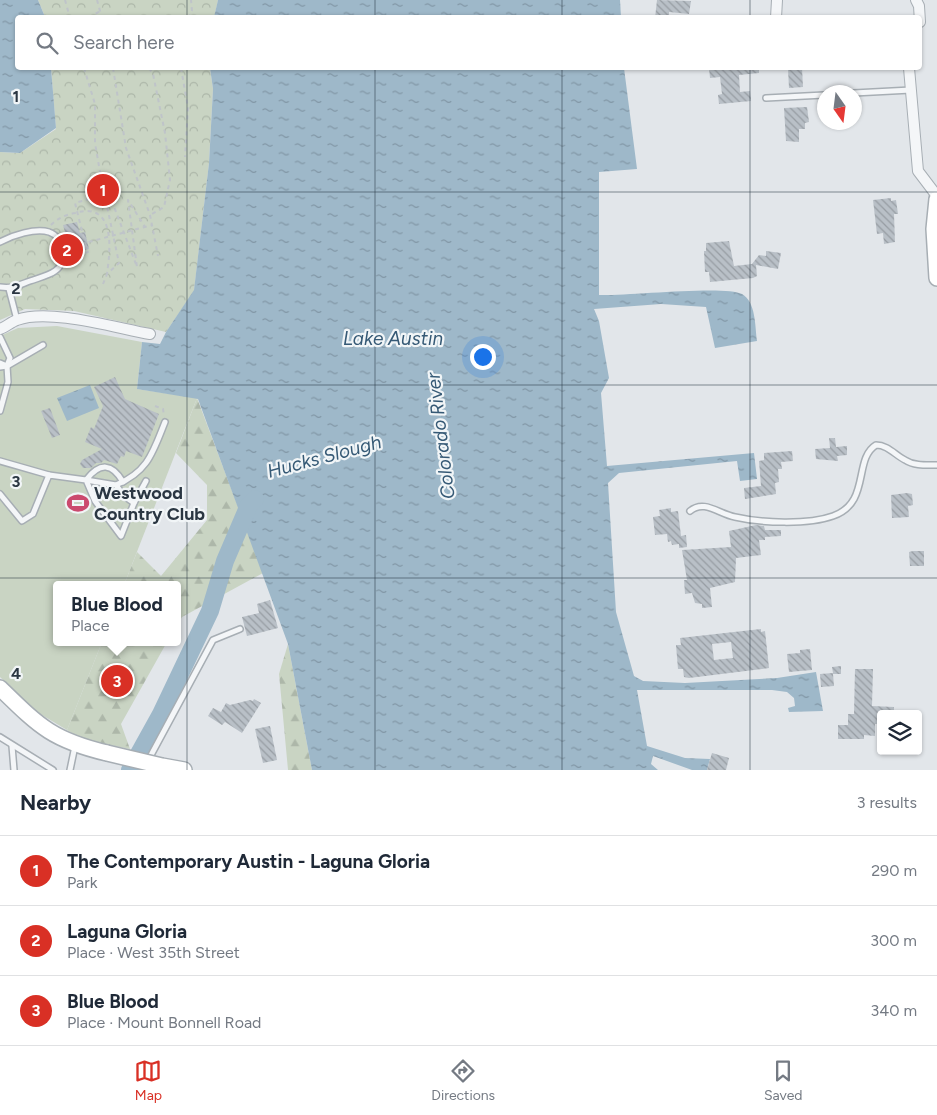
<!DOCTYPE html>
<meta charset="utf-8">
<style>
:root{--surface:#fff;--page:#f2f2f3;--text:#1f2937;--muted:#747a83;--line:#e0e1e3;--accent:#d93025}
body{margin:0;font-family:Figtree,sans-serif;background:var(--page);color:var(--text)}
.controls{position:absolute;right:15px;bottom:15px;display:grid;overflow:hidden;border-radius:5px;box-shadow:0 1px 4px #0004}
.controls button{width:45px;height:45px;display:grid;place-items:center;padding:0;border:0;border-bottom:1px solid var(--line);background:var(--surface);color:var(--text);font:25px sans-serif}
.compass{position:absolute;left:817px;top:85px;width:45px;height:45px;border-radius:50%;background:var(--surface);box-shadow:0 1px 4px #0004;rotate:166deg}
.you{position:absolute;left:482px;top:356px;width:18px;height:18px;margin:-12px;border:4px solid #fff;border-radius:50%;background:#1a73e8;box-shadow:0 0 0 8px #1a73e833}
.badge{display:grid;place-items:center;width:32px;height:32px;border-radius:50%;background:var(--accent);color:#fff;font-size:16px;font-weight:700}
.pin{position:absolute;translate:-50% -50%;border:2px solid #fff;box-shadow:0 1px 5px #0006}
.popup{position:absolute;left:53px;top:581px;width:128px;height:65px;box-sizing:border-box;display:grid;place-content:center;border-radius:5px;background:var(--surface);filter:drop-shadow(0 1px 4px #0005);font-size:16px;white-space:nowrap;color:var(--muted)}
.popup b{font-size:19px;color:var(--text)}
.popup::after{content:'';position:absolute;left:50%;top:100%;margin-left:-10px;border:10px solid transparent;border-top-color:var(--surface)}
.list{margin:0;padding:0;list-style:none}
h2{display:flex;justify-content:space-between;align-items:center;height:65px;margin:0;padding:0 20px;font-size:21px}
h2 small{font-size:16px;font-weight:400;color:var(--muted)}
.list li{display:grid;grid-template-columns:32px 1fr auto;gap:15px;align-items:center;box-sizing:border-box;height:70px;padding:0 20px;border-top:1px solid var(--line)}
.list b{display:block;font-size:19px;white-space:nowrap}
.list p{margin:0;font-size:16px;white-space:nowrap;color:var(--muted)}
.list em{font-size:16px;font-style:normal;color:var(--muted)}
.icon{flex:none;width:28px;height:28px;fill:none;stroke:currentColor;stroke-width:2;stroke-linecap:round;stroke-linejoin:round}
.map{position:relative;flex:none;width:937px;height:770px;overflow:hidden}
.search{position:absolute;background:var(--surface);box-shadow:0 1px 4px #0004;left:15px;right:15px;top:15px;height:55px;display:flex;align-items:center;gap:12px;box-sizing:border-box;padding:0 18px;border-radius:5px;color:var(--muted);font-size:19px}
.sheet{height:275px;background:var(--surface)}
nav{display:flex;justify-content:space-around;align-items:center;box-sizing:border-box;height:70px;border-top:1px solid var(--line);background:var(--surface);font-size:14px;color:var(--muted)}
nav a{display:grid;justify-items:center;gap:2px}
nav .on{color:var(--accent)}
.map>svg:first-child{display:block}
.grass{fill:#c9d4c3}
.forest{fill:url(#forest-firs)}
.park{fill:url(#park-crowns)}
.water{fill:url(#water-ripples)}
.lines{fill:none;stroke-linecap:round;stroke-linejoin:round}
.river{stroke:#9eb8c9;stroke-width:18}
.building{fill:url(#building-back-hatch);fill-rule:evenodd}
.lane-casing{stroke:#a7aeb4;stroke-width:8}
.street-casing{stroke:#a7aeb4;stroke-width:12}
.secondary-casing{stroke:#a7aeb4;stroke-width:18}
.path{stroke:#bfc4c9;stroke-width:2;stroke-dasharray:4 4;stroke-linecap:butt}
.lane{stroke:#f4f6f8;stroke-width:5}
.street{stroke:#f4f6f8;stroke-width:10}
.secondary{stroke:#fff;stroke-width:15}
.secondary-bridge-casing{stroke:#a7aeb4;stroke-width:18;stroke-linecap:butt}
.secondary-bridge{stroke:#fff;stroke-width:15}
.grid{fill:none;stroke:#2a3642;stroke-width:1;stroke-opacity:0.55}
.labels{text-anchor:middle;stroke-width:4.5;stroke-linejoin:round;paint-order:stroke}
.poi-label{font-size:18px;font-weight:bold;fill:#2a3642;stroke:#f1f5f7;text-anchor:start}
.water-label{font-size:19px;font-style:italic;fill:#355975;stroke:#f1f5f7}
.grid-label{font-size:16px;text-anchor:middle;font-weight:bold;fill:#2a3642;stroke:#f1f5f7;stroke-width:4.5;stroke-linejoin:round;paint-order:stroke}
</style>
<div class="map">
<svg width="937" height="770" viewBox="0 0 937 770">
<defs>
<pattern id="forest-firs" width="22" height="20" patternUnits="userSpaceOnUse" patternTransform="scale(1.25)"><rect width="22" height="20" fill="#c9d4c3"/><path d="M5 1l3.5 6h-7zM16 11l3.5 6h-7z" fill="#adb7a9"/></pattern>
<pattern id="park-crowns" width="20" height="18" patternUnits="userSpaceOnUse" patternTransform="scale(1.25)"><rect width="20" height="18" fill="#c9d4c3"/><path d="M2 6a3 3 0 1 1 6 0M12 15a3 3 0 1 1 6 0" fill="none" stroke="#adb7a9"/></pattern>
<pattern id="water-ripples" width="26" height="14" patternUnits="userSpaceOnUse" patternTransform="scale(1.25)"><rect width="26" height="14" fill="#9eb8c9"/><path d="M2 4q2-2 4 0t4 0M15 11q2-2 4 0t4 0" fill="none" stroke="#8196a5"/></pattern>
<pattern id="building-back-hatch" width="6" height="6" patternUnits="userSpaceOnUse" patternTransform="scale(1.25)"><rect width="6" height="6" fill="#b9c0c7"/><path d="M-1 5l2 2M0 0l6 6M5-1l2 2" fill="none" stroke="#979da3"/></pattern>
</defs>
<rect width="100%" height="100%" fill="#e2e6ea"/>
<polygon class="grass" points="57,326 142,342 137,389 197,398 124,585 57,585 57,642 102,642 67,730 37,712 0,677 0,336 18,328"/>
<g class="forest">
<polygon points="197,398 263,573 182,617 177,625 177,585 124,585 137,552 161,576 207,520 207,485 176,453"/>
<polygon points="102,642 167,642 121,724 130,749 81,739 67,730"/>
<polygon points="288,644 312,770 288,770 279,674"/>
</g>
<g class="park">
<polygon points="38,0 218,0 214,18 45,17"/>
<polygon points="51,68 210,68 213,89 209,163 194,291 166,332 74,311 25,309 0,320 0,152 20,153 56,129"/>
</g>
<g class="water">
<polygon points="0,0 38,0 45,17 18,18 18,68 51,68 56,128 20,153 0,152"/>
<polygon points="218,0 620,0 621,17 214,17"/>
<path d="M210,68h414l13,101 -38,3v123c26,1 127,-10 143,-1 14,8 13,32 15,47l-42,7 -9,-41 -45,-3 -67,5 5,12 10,57 -8,15 6,73 147,-13 3,26 -17,2 -3,-20 -118,12 -11,10 8,129 18,64 9,5 42,2 92,-5 39,-6 7,39 -34,1 -1,-4 7,-2 -1,-8 -7,-6 -15,-2h-135l10,56 38,12 25,1 -3,11h-15l-39,-14 -2,8 7,6h-346l-24,-126 -90,-245 -61,-10 5,-47 18,2 6,-12 28,-42 15,-127 4,-74z"/>
<polygon points="90,385 99,408 67,421 57,398"/>
</g>
<g class="lines">
<polyline class="river" points="130,770 161,714 210,611 225,561 249,505 255,499"/>
</g>
<g class="building">
<polygon points="657,0 691,1 689,14 669,12 669,18 655,18"/>
<polygon points="709,68 759,68 759,73 739,75 740,92 750,91 751,101 719,104 718,95 722,94 720,77 710,78"/>
<polygon points="802,68 803,87 789,88 788,69"/>
<polygon points="807,107 809,122 805,123 805,129 799,129 799,142 786,141 784,108"/>
<polygon points="891,198 891,201 896,200 898,214 894,214 895,242 884,244 883,233 877,234 873,200"/>
<polygon points="77,222 80,233 85,232 89,249 71,254 63,225"/>
<polygon points="729,241 734,266 752,264 759,255 766,256 766,251 781,253 778,269 756,265 757,276 753,278 710,282 709,272 705,272 704,251 706,251 706,243"/>
<polygon points="115,377 125,399 159,414 142,457 126,451 124,457 121,456 117,464 104,460 101,463 96,463 91,468 83,468 80,464 82,460 102,449 85,442 91,427 94,429 103,406 94,387"/>
<polygon points="50,408 60,435 52,438 41,411"/>
<polygon points="829,438 835,438 836,447 847,446 847,455 837,456 838,461 816,459 815,449 830,448"/>
<polygon points="792,451 793,461 781,462 782,469 778,469 779,482 775,483 776,494 745,499 744,488 761,486 759,461 764,460 764,453"/>
<polygon points="907,493 912,494 913,505 908,506 909,517 892,518 891,495"/>
<polygon points="671,508 671,512 678,511 681,536 686,535 687,547 679,548 679,544 672,545 671,541 668,542 667,534 655,535 653,517 660,516 659,510"/>
<polygon points="756,525 764,526 765,530 781,530 781,536 765,537 765,540 759,540 761,555 736,558 735,582 710,588 712,607 702,608 702,604 695,603 692,593 685,594 684,580 687,580 682,550 731,547 729,531"/>
<polygon points="913,551 924,551 924,566 910,566 909,552"/>
<polygon points="270,600 278,628 247,636 242,617 259,613 257,604"/>
<path d="M761,629v3l4,-1 4,37 -80,10 -5,-1 -1,-8h-5l-2,-24h5l-1,-7zM731,642l2,16 -19,2 -2,-16z"/>
<polygon points="810,649 812,670 789,672 787,654 800,653 800,650"/>
<polygon points="841,666 841,674 833,674 834,686 821,687 820,674 833,673 832,667"/>
<polygon points="855,669 873,669 872,706 894,707 894,714 881,714 881,724 875,724 875,736 864,735 864,739 838,739 838,725 848,725 848,714 854,714"/>
<polygon points="254,699 261,703 242,733 225,722 222,725 208,716 213,708 221,712 226,703 230,705 250,700 253,701"/>
<polygon points="270,726 277,760 263,763 255,729"/>
<polygon points="712,753 729,758 726,770 707,770"/>
</g>
<g class="lines">
<g class="lane-casing">
<g id="lane">
<polyline points="854,93 911,90"/>
<polyline points="766,98 824,95"/>
<path d="M0,242c13,-7 35,-14 49,-10 15,5 20,30 6,39 -7,5 -17,7 -25,10 -11,4 -18,8 -30,6"/>
<polyline points="9,289 17,320"/>
<polyline points="0,337 10,358 7,366 0,363"/>
<polyline points="0,367 7,366 43,345"/>
<polyline points="0,411 8,382 7,366"/>
<polyline points="0,461 49,475"/>
<path d="M116,485l-30,-5c14,-18 26,-17 37,2"/>
<path d="M0,494l22,27 11,-7 16,-39 37,5 9,21 26,35 13,-33 -10,-7 -8,-11c32,-13 37,-33 49,-63"/>
<polyline points="134,503 146,481"/>
<path d="M690,511c14,-12 29,3 45,6 26,6 73,8 98,-1 38,-13 20,-57 43,-71 12,0 19,10 29,15 9,6 21,5 32,5"/>
<polyline points="0,737 53,770"/>
<polyline points="12,746 14,770"/>
<polyline points="70,770 75,746"/>
<polyline points="143,770 213,640 240,629"/>
</g>
</g>
<g class="street-casing">
<g id="street">
<polyline points="916,0 919,6 920,22"/>
<polyline points="776,18 777,0"/>
<polyline points="909,68 918,171 937,196"/>
<path d="M0,329c6,-2 11,-7 17,-9 32,-12 99,8 133,14"/>
</g>
</g>
<g class="secondary-casing">
<g id="secondary">
<polyline points="937,199 934,229 937,278"/>
<path d="M0,688c39,38 52,52 107,65"/>
<polyline points="162,766 184,770"/>
</g>
</g>
<g class="path">
<polyline points="65,0 70,18"/>
<polyline points="97,0 102,18"/>
<polyline points="89,18 100,11"/>
<polyline points="188,18 192,11 191,0"/>
<polyline points="84,68 95,104 95,143 104,195 75,203 85,243"/>
<polyline points="113,68 126,148 150,215 158,256"/>
<polyline points="149,68 153,74 165,133 170,180 164,207 150,215"/>
<polyline points="181,68 188,108 185,157"/>
<path d="M51,225c7,-7 14,-10 24,-12 40,-12 36,35 32,60"/>
<polyline points="70,257 88,252 85,243 152,225"/>
<polyline points="103,284 107,274 119,263 107,206 113,204 137,267 128,200 145,227"/>
<polyline points="155,406 163,409 164,416"/>
</g>
<use href="#lane" class="lane"/>
<use href="#street" class="street"/>
<use href="#secondary" class="secondary"/>
<g class="secondary-bridge-casing">
<polyline id="secondary-bridge" points="107,753 162,766"/>
</g>
<use href="#secondary-bridge" class="secondary-bridge"/>
</g>
<path class="grid" d="M187,0v18M375,0v18M562,0v18M750,0v18M187,68v702M375,68v702M562,68v702M750,68v702M0,192h937M0,385h937M0,578h937"/>
<defs>
<g id="stadium-bare" transform="scale(1.725)"><path d="M0-5a6.5 5 0 1 0 0 10a6.5 5 0 1 0 0-10ZM-3.5-1.8h7v3.6h-7Z" fill="#cb4a6e" stroke="#f1f5f7" stroke-width="2.5" paint-order="stroke"/></g>
</defs>
<g fill-rule="evenodd">
<use href="#stadium-bare" x="78" y="503"/>
</g>
<g class="labels">
<g class="poi-label">
<text x="94" y="499">Westwood<tspan x="94" dy="21">Country Club</tspan></text>
</g>
<g class="water-label">
<text x="393" y="345">Lake Austin</text>
<text transform="translate(440 436) rotate(-97)" y="7">Colorado River</text>
<text transform="translate(324 456) rotate(-15)" y="7">Hucks Slough</text>
</g>
</g>
<g class="grid-label">
<text x="16" y="102">1</text>
<text x="16" y="294">2</text>
<text x="16" y="487">3</text>
<text x="16" y="679">4</text>
</g>
</svg>
<div class="controls">
<button><svg class="icon" aria-label="layers" viewBox="0 0 24 24"><path d="M12 4l9 5-9 5-9-5zM3 14l9 5 9-5"/></svg></button>
</div>
<svg class="compass" viewBox="-18 -18 36 36"><path d="M0-13l5 13h-10z" fill="#e53935"/><path d="M0 13l5-13h-10z" fill="#747a83"/></svg>
<div class="you"></div>
<div class="pin badge" style="left:103px;top:190px">1</div>
<div class="pin badge" style="left:67px;top:250px">2</div>
<div class="pin badge" style="left:117px;top:681px">3</div>
<div class="popup"><b>Blue Blood</b>Place</div>
<div class="search"><svg class="icon" aria-label="search" viewBox="0 0 24 24"><circle cx="10" cy="10" r="6"/><path d="M15 15l6 6"/></svg>Search here</div>
</div>
<section class="sheet">
<h2>Nearby<small>3 results</small></h2>
<ul class="list">
<li><span class="badge">1</span><div><b>The Contemporary Austin - Laguna Gloria</b><p>Park</p></div><em>290 m</em></li>
<li><span class="badge">2</span><div><b>Laguna Gloria</b><p>Place · West 35th Street</p></div><em>300 m</em></li>
<li><span class="badge">3</span><div><b>Blue Blood</b><p>Place · Mount Bonnell Road</p></div><em>340 m</em></li>
</ul>
</section>
<nav>
<a class="on"><svg class="icon" aria-label="map" viewBox="0 0 24 24"><path d="M3 6l6-2 6 2 6-2v14l-6 2-6-2-6 2zM9 4v14M15 6v14"/></svg>Map</a>
<a><svg class="icon" aria-label="directions" viewBox="0 0 24 24"><path d="M12 3l9 9-9 9-9-9zM9 14v-3h6M13 9l2 2-2 2"/></svg>Directions</a>
<a><svg class="icon" aria-label="saved" viewBox="0 0 24 24"><path d="M7 4h10v16l-5-4-5 4z"/></svg>Saved</a>
</nav>
